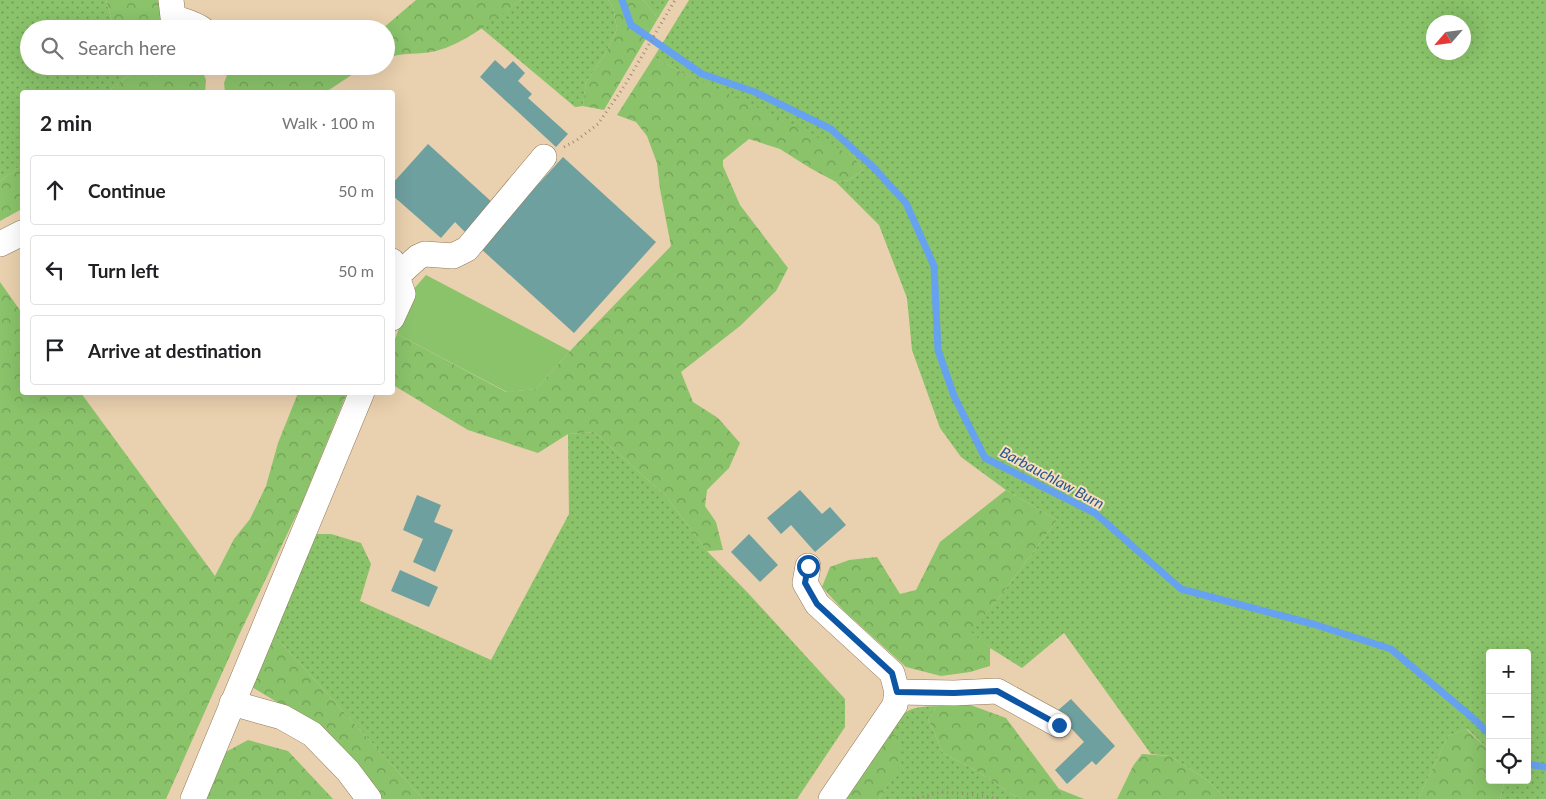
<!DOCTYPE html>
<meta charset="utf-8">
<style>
:root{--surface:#fff;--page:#f6f6f6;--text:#202124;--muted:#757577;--line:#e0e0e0}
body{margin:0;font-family:Lato,sans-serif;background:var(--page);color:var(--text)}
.controls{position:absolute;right:15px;bottom:15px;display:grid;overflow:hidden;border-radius:5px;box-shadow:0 5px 20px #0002}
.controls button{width:45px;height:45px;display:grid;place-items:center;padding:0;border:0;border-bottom:1px solid var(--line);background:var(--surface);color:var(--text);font:25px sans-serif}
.compass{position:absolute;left:1426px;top:15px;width:45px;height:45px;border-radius:50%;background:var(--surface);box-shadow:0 5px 20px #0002;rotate:242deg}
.stop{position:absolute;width:15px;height:15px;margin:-11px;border:4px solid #0d56a5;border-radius:50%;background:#fff}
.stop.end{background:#0d56a5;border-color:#fff;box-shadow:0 1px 5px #0008}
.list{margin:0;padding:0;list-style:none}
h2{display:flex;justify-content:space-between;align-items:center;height:65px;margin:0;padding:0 20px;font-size:21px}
h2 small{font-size:16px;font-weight:400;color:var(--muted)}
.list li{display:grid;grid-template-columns:32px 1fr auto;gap:15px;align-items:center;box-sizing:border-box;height:70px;margin:0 10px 10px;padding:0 10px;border:1px solid var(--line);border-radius:5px}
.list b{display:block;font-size:19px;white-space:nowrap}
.list em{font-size:16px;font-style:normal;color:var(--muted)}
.icon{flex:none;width:28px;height:28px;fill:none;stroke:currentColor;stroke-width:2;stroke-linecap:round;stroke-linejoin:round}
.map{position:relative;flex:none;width:1546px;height:799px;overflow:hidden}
.search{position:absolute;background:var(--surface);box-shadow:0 5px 20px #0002;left:20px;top:20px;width:375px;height:55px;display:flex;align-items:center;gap:12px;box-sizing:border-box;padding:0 18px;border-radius:28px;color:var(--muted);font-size:19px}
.panel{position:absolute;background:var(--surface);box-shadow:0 5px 20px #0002;left:20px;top:90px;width:375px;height:305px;border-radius:5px}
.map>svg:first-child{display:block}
.grass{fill:url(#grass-dots);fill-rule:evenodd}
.forest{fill:url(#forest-crowns)}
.garden{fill:#8ac36a}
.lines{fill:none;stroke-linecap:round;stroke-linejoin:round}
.stream{stroke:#66a2f0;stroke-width:7}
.building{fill:#6ea09f}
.minor-casing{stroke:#90795a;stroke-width:26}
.path{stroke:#9e8c72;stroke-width:3;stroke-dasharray:1 4;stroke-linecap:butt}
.minor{stroke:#fff;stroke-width:25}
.route{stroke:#0d56a5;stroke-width:6}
.labels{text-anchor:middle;stroke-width:4;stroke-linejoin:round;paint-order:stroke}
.water-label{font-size:15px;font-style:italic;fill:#225593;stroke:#f6ddbb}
</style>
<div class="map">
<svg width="1546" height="799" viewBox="0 0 1546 799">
<defs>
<pattern id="grass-dots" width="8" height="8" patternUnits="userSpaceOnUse" patternTransform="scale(1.25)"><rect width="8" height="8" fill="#8ac36a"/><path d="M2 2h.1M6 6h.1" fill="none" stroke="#729f57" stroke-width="1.8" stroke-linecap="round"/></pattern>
<pattern id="forest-crowns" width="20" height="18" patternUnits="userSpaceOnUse" patternTransform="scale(1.25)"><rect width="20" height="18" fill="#8ac36a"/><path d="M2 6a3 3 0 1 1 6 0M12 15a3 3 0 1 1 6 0" fill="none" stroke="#729f57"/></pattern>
</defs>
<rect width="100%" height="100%" fill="#e9d0ae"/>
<g class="grass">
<polygon points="0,0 106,0 114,29 29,29 29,66 129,66 132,73 107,92 22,92 22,165 0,181"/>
<polygon points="521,0 608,0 613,7 617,29 605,54 586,82 583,106 575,107 481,28"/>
<polygon points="643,0 669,0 658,18"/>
<path d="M689,0h857v799h-46l4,-15 -1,-4h24v-127h-37v98l-23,-22 -19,7 -30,63h-191l-20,-19 -37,-24 -19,-2 -87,-121 -42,35 -32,-20 -21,-17 26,-28 62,-83 -51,-30 -45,-33 -21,-29 -28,-78 -5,-52 -28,-73 -43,-43 13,-2 14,-10 -9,-13 -171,-84 -29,-16zM1434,22h30v30h-30z"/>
<polygon points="594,432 665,495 707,551 748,593 845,699 845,727 797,799 423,799 274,635 313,534 331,534 361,543 371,564 360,601 491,660 569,514 568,434"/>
<path d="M937,706l-9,13 15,34 32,17 45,29h-141l21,-35 -12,-32c16,-23 22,-25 49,-26z"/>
</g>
<g class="forest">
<polygon points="106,0 173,0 180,29 114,29"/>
<path d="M416,0h105c-27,19 -53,42 -85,51 -17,4 -34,1 -50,7v-29h-4z"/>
<polygon points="608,0 643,0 658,18 604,110 583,106 586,82 605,54 617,29 613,7"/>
<polygon points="654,57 683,73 788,122 854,157 863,170 849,180 836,182 810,168 780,149 749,139 723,160 723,166 740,205 788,268 776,291 740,326 681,372 693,402 718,418 740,443 729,468 707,490 705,506 716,522 723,550 707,551 665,495 594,432 568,434 538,453 468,430 393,385 392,347 397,334 506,392 536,389 570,351 671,246 660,189 657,163 647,136 636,122 617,115"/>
<polygon points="129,66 192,66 203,72 206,80 205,92 107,92 132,73"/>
<polygon points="233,66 267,66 285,72 314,72 327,66 365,66 326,92 225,92 224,83 230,67"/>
<polygon points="22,165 22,209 0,221 0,181"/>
<polygon points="0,282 22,313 22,392 81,393 215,576 234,539 250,519 266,486 278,443 298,393 347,393 302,503 239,635 166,799 0,799"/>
<polygon points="1006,490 1057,520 995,603 970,631 990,648 990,666 970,672 941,676 906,667 843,610 822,587 830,567 849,560 877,557 900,594 916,590 940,542"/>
<polygon points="274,635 423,799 380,799 307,720 252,687"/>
<polygon points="965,703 1006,718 1059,789 1084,799 1020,799 975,770 943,753 928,719 937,706"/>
<polygon points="1466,729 1490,751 1490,780 1503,780 1504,784 1500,799 1418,799 1448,736"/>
<polygon points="888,732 900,738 900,765 879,799 836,799"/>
<polygon points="248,740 288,751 333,799 206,799 224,753"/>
<polygon points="1142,754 1170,756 1207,780 1227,799 1117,799 1133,766"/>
</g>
<polygon class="garden" points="426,275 570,351 536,389 507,392 397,334 412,291"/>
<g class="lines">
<g class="stream">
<polyline points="622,0 631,25 702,74 755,92 831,129 873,167 906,203 934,266 938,350 954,396 985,458 1095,513 1181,589 1313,624 1391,649 1474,719 1490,735"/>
<polyline points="1527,764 1546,767"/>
</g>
</g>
<g class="building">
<polygon points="495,60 505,69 513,61 525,73 518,81 532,94 528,98 568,134 556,147 480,77"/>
<polygon points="428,144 494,204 467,234 455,222 441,238 392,195 392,184"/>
<polygon points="563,157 656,242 574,333 480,248"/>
<polygon points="800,490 822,514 830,507 846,525 815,552 791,525 781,534 767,518"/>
<polygon points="417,495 441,505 434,522 453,530 435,572 413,562 423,539 403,530"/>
<polygon points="749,534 778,565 760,582 731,552"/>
<polygon points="400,570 438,587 429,607 391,591"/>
<polygon points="1071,699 1115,746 1096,765 1092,761 1067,784 1055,770 1084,742 1056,712"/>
</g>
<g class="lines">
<g class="minor-casing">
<g id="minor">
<path d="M171,0l2,17c10,4 21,6 29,12"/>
<polyline points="0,244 22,233"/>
<polyline points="392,261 403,294 392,318"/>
<polyline points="397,276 418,257 425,254 453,256 467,249 544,157"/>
<polyline points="808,566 805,583 817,604 892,673 897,692 895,705 831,799"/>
<polyline points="897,692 954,693 997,691 1059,725"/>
<polyline points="232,703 282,717 312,734 348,771 369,799"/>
<polyline points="193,799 362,392"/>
</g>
</g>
<g class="path">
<polyline points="564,147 577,140 598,124 625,85 675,0"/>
<polyline points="913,799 942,792 979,795 1000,799"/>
</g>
<use href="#minor" class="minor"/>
</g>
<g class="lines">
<polyline class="route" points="808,566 805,583 817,604 892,673 897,692 954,693 997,691 1059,725"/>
</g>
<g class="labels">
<g class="water-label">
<text transform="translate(1052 478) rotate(28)" y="5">Barbauchlaw Burn</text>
</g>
</g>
</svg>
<div class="controls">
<button>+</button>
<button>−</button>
<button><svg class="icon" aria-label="locate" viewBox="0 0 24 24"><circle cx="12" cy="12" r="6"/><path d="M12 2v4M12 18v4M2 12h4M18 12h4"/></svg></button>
</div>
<svg class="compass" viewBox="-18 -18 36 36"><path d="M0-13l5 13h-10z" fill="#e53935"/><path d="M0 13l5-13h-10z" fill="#757577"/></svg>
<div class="stop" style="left:808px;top:566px"></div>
<div class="stop end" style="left:1059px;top:725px"></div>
<div class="search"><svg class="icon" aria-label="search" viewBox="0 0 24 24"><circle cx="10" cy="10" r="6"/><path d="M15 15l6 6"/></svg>Search here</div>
<section class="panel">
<h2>2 min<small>Walk · 100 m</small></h2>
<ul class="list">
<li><svg class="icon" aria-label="ahead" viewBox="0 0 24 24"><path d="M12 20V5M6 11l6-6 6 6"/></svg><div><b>Continue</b></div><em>50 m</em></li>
<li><svg class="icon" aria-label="left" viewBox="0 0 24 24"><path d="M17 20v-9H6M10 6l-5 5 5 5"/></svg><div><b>Turn left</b></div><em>50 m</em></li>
<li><svg class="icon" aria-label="arrive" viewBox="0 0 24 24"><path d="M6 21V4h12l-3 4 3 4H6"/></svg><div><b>Arrive at destination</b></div></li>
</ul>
</section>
</div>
